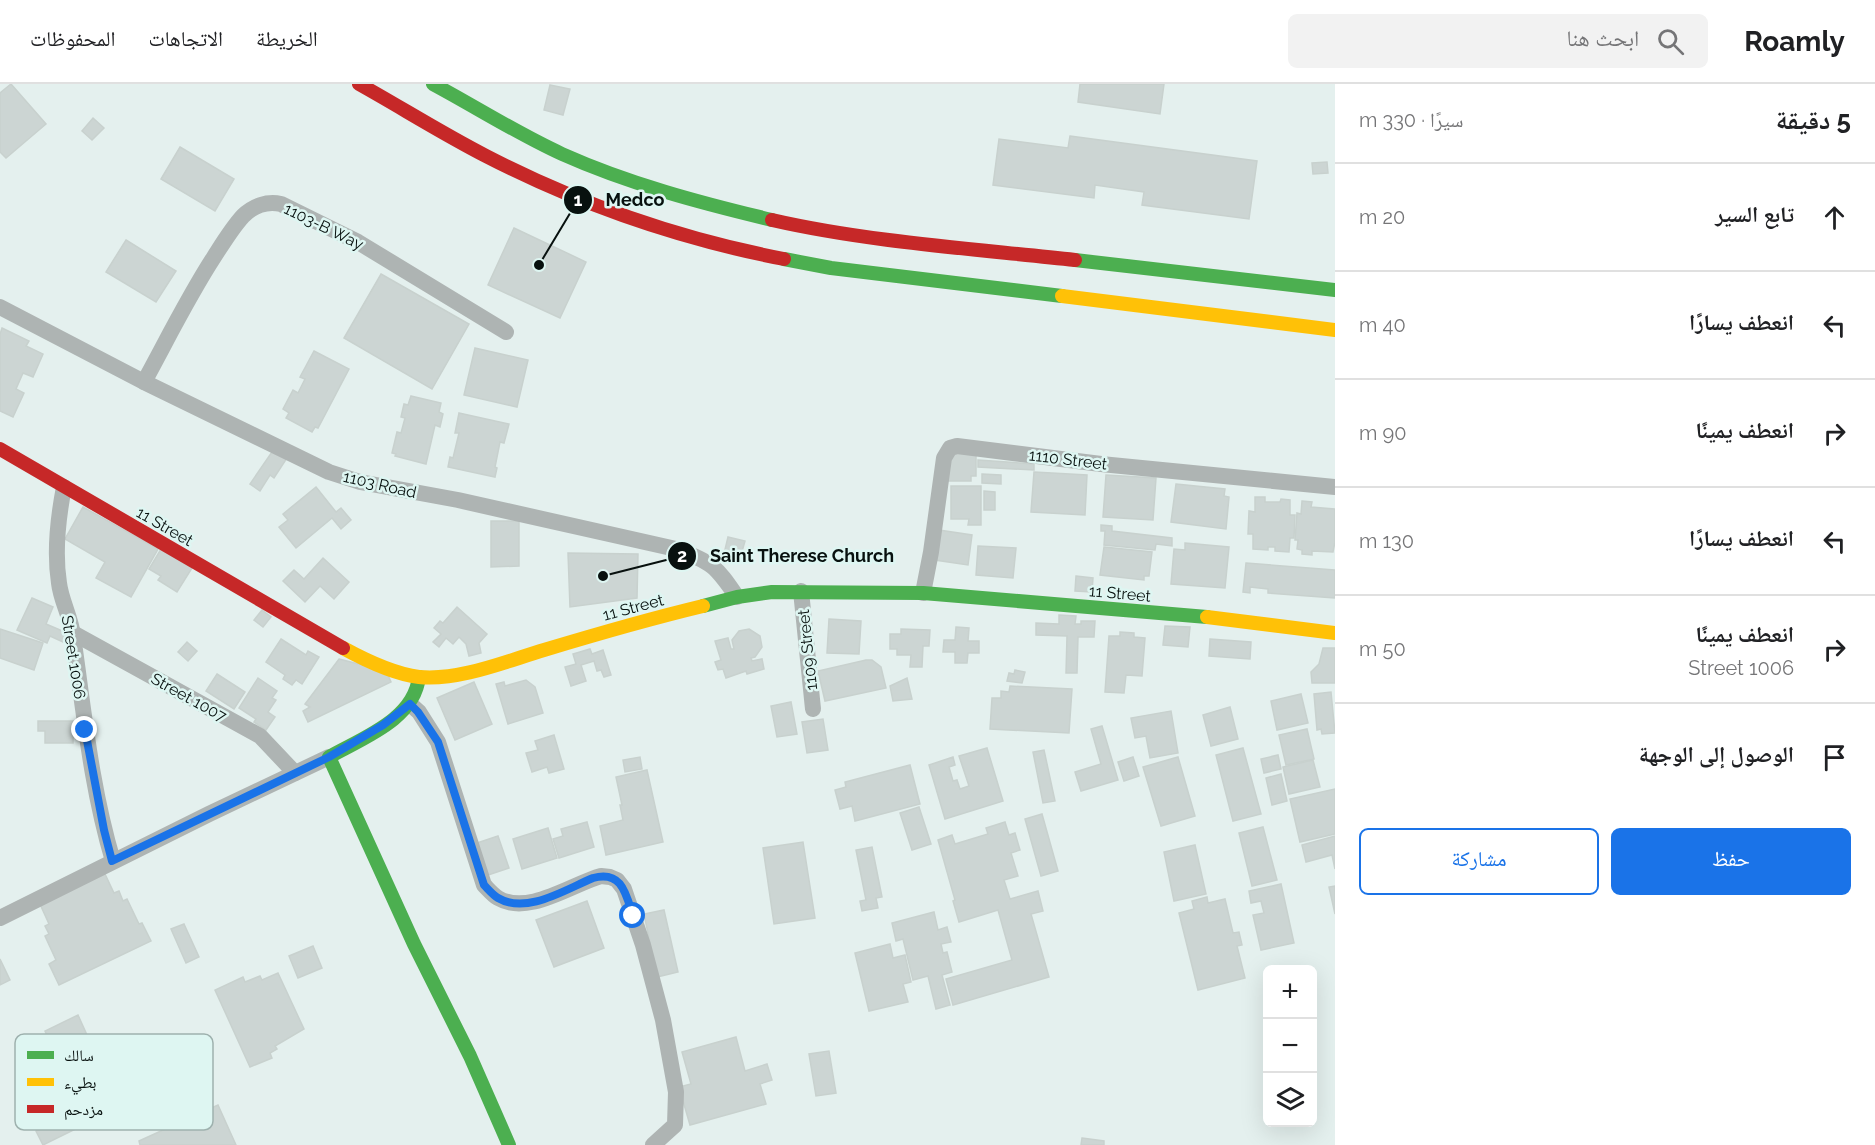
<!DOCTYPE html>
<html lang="ar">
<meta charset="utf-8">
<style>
:root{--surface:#fff;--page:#f2f2f2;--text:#202124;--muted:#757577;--line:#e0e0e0;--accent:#1a73e8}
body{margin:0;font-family:Raleway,"Noto Naskh Arabic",sans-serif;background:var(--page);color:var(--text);direction:rtl}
.controls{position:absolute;right:18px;bottom:18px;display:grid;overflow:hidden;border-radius:9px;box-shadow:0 6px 24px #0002}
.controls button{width:54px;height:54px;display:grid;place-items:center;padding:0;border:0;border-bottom:2px solid var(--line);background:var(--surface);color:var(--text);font:30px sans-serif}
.stop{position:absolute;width:18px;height:18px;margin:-14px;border:4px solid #1a73e8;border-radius:50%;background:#fff}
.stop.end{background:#1a73e8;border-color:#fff;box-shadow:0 2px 6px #0008}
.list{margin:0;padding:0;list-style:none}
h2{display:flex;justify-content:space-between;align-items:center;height:78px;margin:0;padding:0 24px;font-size:26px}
h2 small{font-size:20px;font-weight:400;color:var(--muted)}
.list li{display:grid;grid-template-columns:39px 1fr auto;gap:18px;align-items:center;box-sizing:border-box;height:108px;padding:0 24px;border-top:2px solid var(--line)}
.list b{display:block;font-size:22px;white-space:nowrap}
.list p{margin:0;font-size:20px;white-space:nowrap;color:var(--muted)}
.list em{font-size:20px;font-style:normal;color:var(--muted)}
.actions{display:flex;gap:12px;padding:18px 24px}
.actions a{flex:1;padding:14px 0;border:2px solid var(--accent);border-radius:9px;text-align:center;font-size:21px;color:var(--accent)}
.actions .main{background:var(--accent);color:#fff}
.icon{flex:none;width:33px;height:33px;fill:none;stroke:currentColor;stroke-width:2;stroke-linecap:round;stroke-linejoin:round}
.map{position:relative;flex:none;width:1335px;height:1061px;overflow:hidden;direction:ltr}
header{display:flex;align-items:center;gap:36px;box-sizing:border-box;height:84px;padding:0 30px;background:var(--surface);border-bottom:2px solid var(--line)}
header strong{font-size:28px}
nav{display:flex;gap:33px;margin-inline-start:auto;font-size:21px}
.search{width:420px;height:54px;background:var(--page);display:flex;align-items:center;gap:15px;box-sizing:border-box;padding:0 21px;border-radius:9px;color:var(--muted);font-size:22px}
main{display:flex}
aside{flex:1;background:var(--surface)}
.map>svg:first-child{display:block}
.building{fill:#ccd5d3;stroke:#c8d1ce;stroke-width:1.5}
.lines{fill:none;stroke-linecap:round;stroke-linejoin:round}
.street{stroke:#aeb4b3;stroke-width:16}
.fast{stroke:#4caf50;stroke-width:14}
.slow{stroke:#ffc107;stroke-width:14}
.jam{stroke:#c62828;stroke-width:14}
.route{stroke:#1a73e8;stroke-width:8}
.labels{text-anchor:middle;stroke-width:5;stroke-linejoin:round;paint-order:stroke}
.street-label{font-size:16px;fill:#08110f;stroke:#def6f2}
.key{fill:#def6f2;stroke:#9eb1ae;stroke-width:1.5}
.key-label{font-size:16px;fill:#08110f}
.leader{fill:none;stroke:#08110f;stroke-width:2}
.callout-dot{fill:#08110f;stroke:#def6f2;stroke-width:2}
.mark-label{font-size:18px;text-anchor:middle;font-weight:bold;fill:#fff}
.callout-label{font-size:18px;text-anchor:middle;font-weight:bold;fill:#08110f;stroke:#def6f2;stroke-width:5;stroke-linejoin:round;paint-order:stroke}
</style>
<header>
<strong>Roamly</strong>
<div class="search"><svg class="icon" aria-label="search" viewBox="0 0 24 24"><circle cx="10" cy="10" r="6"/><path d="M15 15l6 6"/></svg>ابحث هنا</div>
<nav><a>الخريطة</a><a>الاتجاهات</a><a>المحفوظات</a></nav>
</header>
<main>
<aside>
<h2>5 دقيقة<small>سيرًا · 330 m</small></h2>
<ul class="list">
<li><svg class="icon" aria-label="ahead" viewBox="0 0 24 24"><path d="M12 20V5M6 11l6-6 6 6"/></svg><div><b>تابع السير</b></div><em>20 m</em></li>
<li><svg class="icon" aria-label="left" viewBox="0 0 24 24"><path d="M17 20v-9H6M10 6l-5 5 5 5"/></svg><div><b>انعطف يسارًا</b></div><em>40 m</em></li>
<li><svg class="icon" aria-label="right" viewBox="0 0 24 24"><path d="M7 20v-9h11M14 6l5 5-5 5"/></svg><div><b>انعطف يمينًا</b></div><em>90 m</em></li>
<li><svg class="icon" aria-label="left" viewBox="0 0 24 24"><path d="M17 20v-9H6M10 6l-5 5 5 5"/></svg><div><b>انعطف يسارًا</b></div><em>130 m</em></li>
<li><svg class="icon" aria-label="right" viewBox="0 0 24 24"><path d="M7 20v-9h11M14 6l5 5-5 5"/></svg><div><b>انعطف يمينًا</b><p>Street 1006</p></div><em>50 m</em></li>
<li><svg class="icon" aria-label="arrive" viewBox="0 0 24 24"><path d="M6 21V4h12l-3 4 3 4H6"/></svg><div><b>الوصول إلى الوجهة</b></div></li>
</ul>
<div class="actions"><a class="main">حفظ</a><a>مشاركة</a></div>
</aside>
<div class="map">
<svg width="1335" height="1061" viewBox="0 0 1335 1061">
<rect width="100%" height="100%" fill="#e4f0ee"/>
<g class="building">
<polygon points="11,0 46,40 6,74 0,68 0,9"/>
<polygon points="1080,0 1164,0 1160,30 1078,18"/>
<polygon points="550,1 570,5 563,31 544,26"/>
<polygon points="93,34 104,44 92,56 82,47"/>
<polygon points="1070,52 1257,77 1249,135 1142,121 1144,108 1095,101 1094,114 993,101 999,55 1068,64"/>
<polygon points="180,63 234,95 215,127 161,95"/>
<polygon points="1327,78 1328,89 1313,90 1312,79"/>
<polygon points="514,144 586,178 560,234 488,201"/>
<polygon points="126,156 176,187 156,218 106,188"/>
<polygon points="381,190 469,240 432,305 344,254"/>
<polygon points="2,244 29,257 26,262 43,270 33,293 23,289 16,305 24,309 13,333 0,327 0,250"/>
<polygon points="475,264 528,276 517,323 464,311"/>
<polygon points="314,267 349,285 318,344 315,343 312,348 286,334 289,329 283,325 293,306 298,309 305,295 300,293"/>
<polygon points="411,312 441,319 439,328 443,330 440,343 435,341 426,380 395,372 396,370 392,369 397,348 401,349 405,334 401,333 404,320 408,321"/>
<polygon points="459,329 509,340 504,359 500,358 495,383 497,384 495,393 448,383 450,373 453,374 459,349 455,349"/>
<polygon points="274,365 287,374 274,394 270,391 260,407 250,400"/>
<polygon points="947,369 976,369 976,392 971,392 971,397 947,397"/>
<polygon points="978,376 1034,380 1034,386 978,383"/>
<polygon points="1034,388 1087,391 1085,431 1031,428"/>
<polygon points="982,390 1001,391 1001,400 982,399"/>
<polygon points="1106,391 1156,394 1153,436 1103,433"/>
<polygon points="1176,400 1225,405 1224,412 1229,413 1226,445 1171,438"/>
<polygon points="951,402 981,402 981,441 968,441 969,435 951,435"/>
<polygon points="316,403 336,428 341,424 351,436 341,445 332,434 296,464 279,443 288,436 283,430"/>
<polygon points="984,407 995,408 995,426 984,426"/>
<polygon points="1255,413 1265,413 1265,418 1280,418 1281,415 1290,416 1290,431 1295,431 1294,454 1290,454 1289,468 1275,467 1275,463 1268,463 1268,466 1253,465 1253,450 1248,450 1249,427 1255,428"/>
<polygon points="1302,417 1312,418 1311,423 1335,425 1335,458 1333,468 1312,467 1312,471 1302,470 1302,466 1297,465 1298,456 1295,456 1297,429 1301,430"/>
<polygon points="83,423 158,465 131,513 96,494 105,478 65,455"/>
<polygon points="491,437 519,437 519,482 491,483"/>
<polygon points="1101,441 1112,442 1112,447 1172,454 1172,462 1156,460 1155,466 1104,461 1105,447 1101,447"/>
<polygon points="939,446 972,451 968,481 935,476"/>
<polygon points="728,453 745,457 739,478 723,474"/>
<polygon points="1185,459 1229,463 1225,504 1171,500 1174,465 1185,466"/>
<polygon points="978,462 1016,464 1013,494 976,491"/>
<polygon points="1104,463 1152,468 1149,492 1144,492 1144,496 1100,491"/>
<polygon points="161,465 192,484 177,508 158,496 161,492 149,485"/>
<polygon points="568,469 638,470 637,514 570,523"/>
<polygon points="323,474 349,498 334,515 320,502 305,518 283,497 294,486 304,495"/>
<polygon points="1246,479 1335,486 1335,514 1268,509 1268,505 1250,503 1250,509 1243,508"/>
<polygon points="1076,492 1093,494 1092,508 1075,507"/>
<polygon points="32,514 53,523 46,540 67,549 63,558 50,552 47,559 17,546"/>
<polygon points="457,523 487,550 479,559 481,569 469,572 466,560 459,553 453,560 446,554 439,563 433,558 441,550 434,544 440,537 443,539"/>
<polygon points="262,526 271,533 263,543 254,536"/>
<polygon points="1059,531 1076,532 1075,540 1081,540 1081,537 1095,537 1094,553 1078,553 1077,589 1066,589 1067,552 1036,551 1036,539 1059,540"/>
<polygon points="829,535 861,537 859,570 827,569"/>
<polygon points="1165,542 1190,543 1188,563 1163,561"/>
<polygon points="956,543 969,544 968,557 979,557 979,569 968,569 967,579 955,579 955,568 943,568 944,556 955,556"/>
<polygon points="0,545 43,559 34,586 0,574"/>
<polygon points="749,545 760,552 762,563 755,573 751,574 752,577 762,575 764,585 747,590 746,587 726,594 723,585 718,586 715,578 721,576 715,557 728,554 731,565 734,565 732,556 739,547"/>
<polygon points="901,545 930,546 929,562 923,562 922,583 910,583 911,571 897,571 897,565 890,565 890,550 901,550"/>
<polygon points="1120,548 1134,549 1134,553 1145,554 1142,592 1126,591 1124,609 1105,608 1109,552 1120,552"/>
<polygon points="281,555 306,571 308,567 319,573 302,600 296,596 292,601 283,595 285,591 266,578"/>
<polygon points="1210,555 1251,558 1250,575 1209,572"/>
<polygon points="187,558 197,567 188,577 178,568"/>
<polygon points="1323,564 1335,564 1335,599 1312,599 1311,588 1319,580"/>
<polygon points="590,565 592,570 603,566 611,591 604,593 601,586 597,587 594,577 581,581 586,597 571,602 565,583 576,580 573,570"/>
<polygon points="339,575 386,587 391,598 308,638 303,627 310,623 305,620"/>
<polygon points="866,576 872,576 881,583 886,604 825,617 818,587"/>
<polygon points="1015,586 1025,588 1022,599 1007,597 1009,589 1014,590"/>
<polygon points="217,590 245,608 234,625 206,607"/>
<polygon points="258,594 277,607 272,614 276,616 268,628 275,633 266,646 254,638 256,635 239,624"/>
<polygon points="907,594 912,615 893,617 890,602"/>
<polygon points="526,596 535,603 543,629 508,640 496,600 504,598 505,602"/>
<polygon points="474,598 492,640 455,656 437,614"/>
<polygon points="1010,602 1072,605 1069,649 990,645 992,614 1001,614 1001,607 1009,608"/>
<polygon points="1331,608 1335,649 1322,650 1321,645 1317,646 1314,610"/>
<polygon points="1301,610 1308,639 1277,646 1271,617"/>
<polygon points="791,618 797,650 777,653 771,622"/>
<polygon points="1230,623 1238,655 1211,662 1203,631"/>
<polygon points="1171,627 1178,669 1150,674 1146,652 1135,654 1131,634"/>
<polygon points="823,635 828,666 807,669 802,638"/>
<polygon points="38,637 73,637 73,659 45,659 45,647 38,647"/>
<polygon points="1102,642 1118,696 1081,707 1075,688 1101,680 1091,645"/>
<polygon points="1307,645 1314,675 1286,681 1279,651"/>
<polygon points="554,651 564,685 549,689 547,683 532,688 526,669 538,666 535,657"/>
<polygon points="987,664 1003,717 945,735 929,681 953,673 955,681 949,683 953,697 957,696 960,705 969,702 959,672"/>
<polygon points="1243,664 1261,730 1233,737 1216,671"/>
<polygon points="1044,666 1055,717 1043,719 1033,668"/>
<polygon points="1278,671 1281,685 1264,689 1261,675"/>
<polygon points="640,673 642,685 625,688 623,676"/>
<polygon points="1133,673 1139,692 1124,697 1118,678"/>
<polygon points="1178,673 1195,732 1161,742 1143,683"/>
<polygon points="1313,676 1320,703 1289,710 1283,683"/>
<polygon points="910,681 920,720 855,737 852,722 840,725 835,706 846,703 845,698"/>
<polygon points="647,686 663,758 606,771 600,742 623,736 620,721 622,721 616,693"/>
<polygon points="1281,690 1287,717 1272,721 1266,694"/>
<polygon points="1335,705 1335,750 1300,758 1290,715"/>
<polygon points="919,723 931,760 912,766 900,729"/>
<polygon points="1042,730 1058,787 1041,792 1025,735"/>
<polygon points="587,738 594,763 559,774 553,755 563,752 561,745"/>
<polygon points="1005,738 1009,751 1015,749 1020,766 1011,769 1018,792 1004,796 1010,815 1038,807 1043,827 1031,830 1049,893 953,921 946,895 1012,876 998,826 959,838 953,817 955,816 938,756 952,751 955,760 988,750 986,744"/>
<polygon points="1263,743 1277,796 1252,802 1239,749"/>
<polygon points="548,744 557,774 522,785 513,755"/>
<polygon points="498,752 509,784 488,791 477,759"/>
<polygon points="1335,752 1335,785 1332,771 1306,778 1302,761"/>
<polygon points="803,758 815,834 774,840 763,764"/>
<polygon points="1195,761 1206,810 1174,817 1164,768"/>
<polygon points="872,763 882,813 876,814 878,824 862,827 860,817 866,816 856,766"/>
<polygon points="105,790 114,809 119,807 123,817 127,815 139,840 142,839 151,857 59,901 49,880 56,876 45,852 49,850 45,842 49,840 40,820"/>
<polygon points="1281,800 1294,859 1261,866 1253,831 1264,829 1261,817 1251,819 1249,807"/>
<polygon points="1335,802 1335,830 1329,803"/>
<polygon points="1207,813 1208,819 1225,815 1233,849 1239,848 1242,861 1237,862 1245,894 1198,906 1179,829 1194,825 1192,817"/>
<polygon points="587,817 604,864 554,883 536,836"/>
<polygon points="664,826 678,888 657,893 644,830"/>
<polygon points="934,828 938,846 947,843 951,858 941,860 943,869 947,868 952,888 942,891 950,921 936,925 928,892 913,896 903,855 896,857 892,839"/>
<polygon points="184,840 199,873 186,879 171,845"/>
<polygon points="890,860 893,874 905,871 911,898 903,900 908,918 869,927 855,869"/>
<polygon points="313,862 322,884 298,894 289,872"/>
<polygon points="0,875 10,896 0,901"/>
<polygon points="278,889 304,945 275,962 277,965 270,969 272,974 250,983 215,906 243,893 245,898 260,892 262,896"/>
<polygon points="78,931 91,960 58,975 45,947"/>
<polygon points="736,953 745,987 767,980 772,996 760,1000 766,1020 690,1041 679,1003 691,1000 682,968"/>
<polygon points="829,967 836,1009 816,1012 809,970"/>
<polygon points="91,1020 98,1034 43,1061 36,1047"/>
<polygon points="218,1021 236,1061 140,1061 139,1057"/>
<polygon points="1082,1054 1104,1057 1104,1061 1081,1061"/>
</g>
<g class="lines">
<g class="street">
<path d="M0,223l144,75 185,90 31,10 98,18 218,49c36,13 40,17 61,48"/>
<path d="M144,298c23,-42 44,-85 70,-125 9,-14 18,-29 29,-41 10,-10 24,-15 38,-12l77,38 148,90"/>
<path d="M64,403c-6,31 -10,64 -5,96 2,18 12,34 14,53 11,76 18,151 40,225"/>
<polyline points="801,507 813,625"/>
<polyline points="923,509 931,468 944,374 950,364 957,362 1101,380 1335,403"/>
<polyline points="73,549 260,652 295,689"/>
<path d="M410,620l9,8 19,30 46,143c4,4 9,10 14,13 30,18 74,-14 103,-22l9,1 7,3 7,9 19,56 20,75 13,72 -1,33 -22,20"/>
<polyline points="0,834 209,730 329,673"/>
</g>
<g class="fast">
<path d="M433,0c43,23 85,50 129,70 67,30 139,49 210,66"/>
<polyline points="784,175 831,184 1062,212"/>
<polyline points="1075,176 1335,206"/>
<polyline points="703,522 737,513 772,508 923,509 1207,533"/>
<path d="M419,593c-5,43 -57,61 -90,80l85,187 56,112 39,89"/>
</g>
<g class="slow">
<polyline points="1062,212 1335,246"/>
<polyline points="1207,533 1335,549"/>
<path d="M343,564c22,12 51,26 76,29 40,4 88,-16 125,-27 53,-16 105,-31 159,-44"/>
</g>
<g class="jam">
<path d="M359,0c43,24 84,50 127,72 95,49 194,83 298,103"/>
<path d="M772,136c96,22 204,29 303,40"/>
<polyline points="0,365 343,564"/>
</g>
</g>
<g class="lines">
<path class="route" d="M85,646l19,100 8,31 217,-104 54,-32 27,-21 8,8 20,30 46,143c4,4 9,10 14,13 29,17 68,-9 95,-20 29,-8 33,16 40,38"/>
</g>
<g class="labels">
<g class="street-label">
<text transform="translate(324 142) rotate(26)" y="6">1103-B Way</text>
<text transform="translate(1068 375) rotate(7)" y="6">1110 Street</text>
<text transform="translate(380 400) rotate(13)" y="6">1103 Road</text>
<text transform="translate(165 442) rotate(30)" y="6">11 Street</text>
<text transform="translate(1120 509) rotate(5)" y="6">11 Street</text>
<text transform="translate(633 523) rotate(-15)" y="6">11 Street</text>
<text transform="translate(807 566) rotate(-96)" y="6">1109 Street</text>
<text transform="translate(74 573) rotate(81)" y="6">Street 1006</text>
<text transform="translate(189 613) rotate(29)" y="6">Street 1007</text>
</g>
</g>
<rect x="15" y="950" width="198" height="96" rx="9" class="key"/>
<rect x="27" y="967" width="27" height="8" fill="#4caf50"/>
<rect x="27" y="994" width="27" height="8" fill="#ffc107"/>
<rect x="27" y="1021" width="27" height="8" fill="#c62828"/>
<g class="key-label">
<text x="64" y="977">سالك</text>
<text x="64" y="1004">بطيء</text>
<text x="64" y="1031">مزدحم</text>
</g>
<path class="leader" d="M539 181L578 116M603 492L682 472"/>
<g class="callout-dot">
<circle cx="539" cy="181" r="6"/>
<circle cx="603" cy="492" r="6"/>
<circle cx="578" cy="116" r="15"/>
<circle cx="682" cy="472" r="15"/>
</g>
<g class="mark-label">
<text x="578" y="122">1</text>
<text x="682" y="478">2</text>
</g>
<g class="callout-label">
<text x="635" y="122">Medco</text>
<text x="802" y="478">Saint Therese Church</text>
</g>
</svg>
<div class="controls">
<button>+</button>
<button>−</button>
<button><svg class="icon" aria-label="layers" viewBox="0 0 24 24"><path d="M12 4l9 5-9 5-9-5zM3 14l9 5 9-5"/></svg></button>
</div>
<div class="stop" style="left:633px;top:832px"></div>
<div class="stop end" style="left:85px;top:646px"></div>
</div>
</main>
